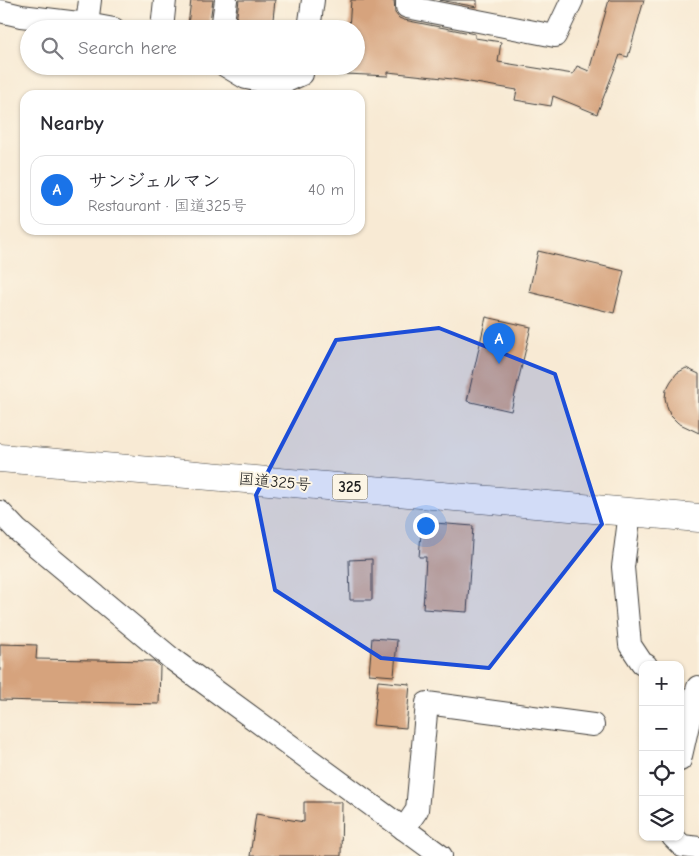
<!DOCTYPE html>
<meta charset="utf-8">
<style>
:root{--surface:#fff;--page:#f2f2f3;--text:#2b2b33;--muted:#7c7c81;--line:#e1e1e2;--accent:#1a73e8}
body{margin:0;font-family:"Comic Neue","Klee One",sans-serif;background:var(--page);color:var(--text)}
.controls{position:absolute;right:15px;bottom:15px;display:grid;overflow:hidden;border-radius:10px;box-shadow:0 1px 4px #0004}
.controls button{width:45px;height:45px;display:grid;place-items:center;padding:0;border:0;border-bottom:1px solid var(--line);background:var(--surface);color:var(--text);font:25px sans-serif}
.you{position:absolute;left:425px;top:525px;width:18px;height:18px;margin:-12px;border:4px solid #fff;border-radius:50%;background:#1a73e8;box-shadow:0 0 0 8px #1a73e833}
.badge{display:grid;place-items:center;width:32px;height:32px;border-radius:50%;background:var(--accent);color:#fff;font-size:16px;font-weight:700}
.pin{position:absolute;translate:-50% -41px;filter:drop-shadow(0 1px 2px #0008)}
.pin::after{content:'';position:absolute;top:26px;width:18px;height:15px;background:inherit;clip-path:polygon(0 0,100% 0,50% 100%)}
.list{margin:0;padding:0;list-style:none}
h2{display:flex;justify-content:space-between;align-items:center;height:65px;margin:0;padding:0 20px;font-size:21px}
h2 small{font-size:16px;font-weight:400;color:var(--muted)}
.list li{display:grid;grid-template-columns:32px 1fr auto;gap:15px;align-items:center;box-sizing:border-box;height:70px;margin:0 10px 10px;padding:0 10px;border:1px solid var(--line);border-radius:15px}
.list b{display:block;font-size:19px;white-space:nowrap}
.list p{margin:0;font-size:16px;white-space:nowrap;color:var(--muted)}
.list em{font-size:16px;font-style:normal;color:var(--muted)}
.icon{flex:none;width:28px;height:28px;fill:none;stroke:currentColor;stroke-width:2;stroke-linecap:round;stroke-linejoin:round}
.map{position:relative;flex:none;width:699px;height:856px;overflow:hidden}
.search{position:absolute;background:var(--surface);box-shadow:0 1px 4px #0004;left:20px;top:20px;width:345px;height:55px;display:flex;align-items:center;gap:12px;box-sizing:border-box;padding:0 18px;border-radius:28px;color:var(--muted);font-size:19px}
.panel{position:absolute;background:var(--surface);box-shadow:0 1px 4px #0004;left:20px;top:90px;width:345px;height:145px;border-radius:15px}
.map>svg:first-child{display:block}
.building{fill:#d6a37d}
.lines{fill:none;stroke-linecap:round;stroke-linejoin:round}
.street-casing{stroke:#3d3b38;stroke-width:24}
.highway-casing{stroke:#3d3b38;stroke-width:29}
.street{stroke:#fff;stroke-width:22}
.highway{stroke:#fff;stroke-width:28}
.marked{fill:#1d4ed8;fill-opacity:0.2;stroke:#1d4ed8;stroke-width:4;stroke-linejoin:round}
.labels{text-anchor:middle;stroke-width:4;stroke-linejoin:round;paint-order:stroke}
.shield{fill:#fcf5e5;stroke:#5f5d58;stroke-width:1}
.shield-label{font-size:15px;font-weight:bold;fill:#1c1c1c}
.street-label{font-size:16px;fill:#1c1c1c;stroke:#fcf5e5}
</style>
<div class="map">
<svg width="699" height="856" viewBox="0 0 699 856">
<rect width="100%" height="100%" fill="#fcf5e5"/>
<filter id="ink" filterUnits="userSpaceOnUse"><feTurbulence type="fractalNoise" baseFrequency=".02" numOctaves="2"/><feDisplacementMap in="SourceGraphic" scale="10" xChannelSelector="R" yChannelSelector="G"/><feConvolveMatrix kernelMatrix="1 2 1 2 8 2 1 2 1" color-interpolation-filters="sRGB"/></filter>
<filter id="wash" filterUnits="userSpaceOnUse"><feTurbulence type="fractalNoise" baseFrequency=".0096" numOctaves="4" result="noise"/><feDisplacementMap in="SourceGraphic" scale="20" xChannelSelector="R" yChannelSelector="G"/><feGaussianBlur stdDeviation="1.12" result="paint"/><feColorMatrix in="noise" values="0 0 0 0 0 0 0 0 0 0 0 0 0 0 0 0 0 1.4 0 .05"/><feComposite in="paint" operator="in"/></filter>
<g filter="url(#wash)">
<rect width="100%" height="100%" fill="#f8ead4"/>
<g id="blocks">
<g class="building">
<polygon points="191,0 213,0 209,28 188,25"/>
<polygon points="239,0 275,0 272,29 235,29"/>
<polygon points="351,0 394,0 395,13 399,18 404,20 475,34 475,38 501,42 498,62 573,74 577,66 589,71 609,0 644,0 628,57 620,55 597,114 553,96 551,106 515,100 517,90 452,79 388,72 388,76 346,74 347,66 356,66 356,29 349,29"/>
<polygon points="440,0 477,0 477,7"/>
<polygon points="538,251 624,271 614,313 529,292"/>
<polygon points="486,317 531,327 511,411 467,401"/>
<polygon points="686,368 699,374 699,433 678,423 670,415 667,407 665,398 666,390 671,381 677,373"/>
<polygon points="422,522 473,526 467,612 423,609 426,557 419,557"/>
<polygon points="372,559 372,600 350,600 349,560"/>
<polygon points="372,638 397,640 394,676 369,674"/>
<polygon points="0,644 37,645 36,659 154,661 160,666 159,704 0,700"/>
<polygon points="378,681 410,684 406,728 373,725"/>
<polygon points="304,802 342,802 341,856 250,856 256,814 304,822"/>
</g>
</g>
</g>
<g filter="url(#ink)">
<use href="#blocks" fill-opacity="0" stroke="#3d3b38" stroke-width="1"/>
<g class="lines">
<g class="street-casing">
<g id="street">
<polyline points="407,0 407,7 555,36 572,0"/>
<polyline points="0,11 21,16 87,24 114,29"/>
<polyline points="87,24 90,0"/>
<polyline points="162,29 165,0"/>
<polyline points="222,29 226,0"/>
<polyline points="309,29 313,0"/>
<polyline points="226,66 246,78 280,84 302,74 303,66"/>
<polyline points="0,512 17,530 172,659 441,856"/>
<polyline points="630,512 623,567 630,645 642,663 646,665"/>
<polyline points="680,760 693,703 698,687"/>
<polyline points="404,829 417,810 427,703 593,725"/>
<polyline points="673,837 682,846 699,848"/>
</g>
</g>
<g class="highway-casing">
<polyline id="highway" points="0,458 699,518"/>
</g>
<use href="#street" class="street"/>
<use href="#highway" class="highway"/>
</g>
</g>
<path class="marked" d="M439,328l116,46 47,150 -113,144 -108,-10 -106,-68 -19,-95 80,-155z"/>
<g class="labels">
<rect class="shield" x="332.5" y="474.5" width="35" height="25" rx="4"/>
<g class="shield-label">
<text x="350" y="492">325</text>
</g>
<g class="street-label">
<text transform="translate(275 481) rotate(5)" y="6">国道325号</text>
</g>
</g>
</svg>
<div class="controls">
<button>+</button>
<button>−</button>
<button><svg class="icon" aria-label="locate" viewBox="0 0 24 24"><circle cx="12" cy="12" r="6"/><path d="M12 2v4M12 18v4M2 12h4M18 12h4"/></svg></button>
<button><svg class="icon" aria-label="layers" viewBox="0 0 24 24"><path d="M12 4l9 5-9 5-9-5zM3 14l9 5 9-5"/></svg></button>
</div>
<div class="you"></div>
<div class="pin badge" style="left:499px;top:364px">A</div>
<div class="search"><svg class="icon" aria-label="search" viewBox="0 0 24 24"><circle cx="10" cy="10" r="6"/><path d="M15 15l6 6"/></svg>Search here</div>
<section class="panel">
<h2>Nearby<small></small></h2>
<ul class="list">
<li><span class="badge">A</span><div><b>サンジェルマン</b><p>Restaurant · 国道325号</p></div><em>40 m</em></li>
</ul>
</section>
</div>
